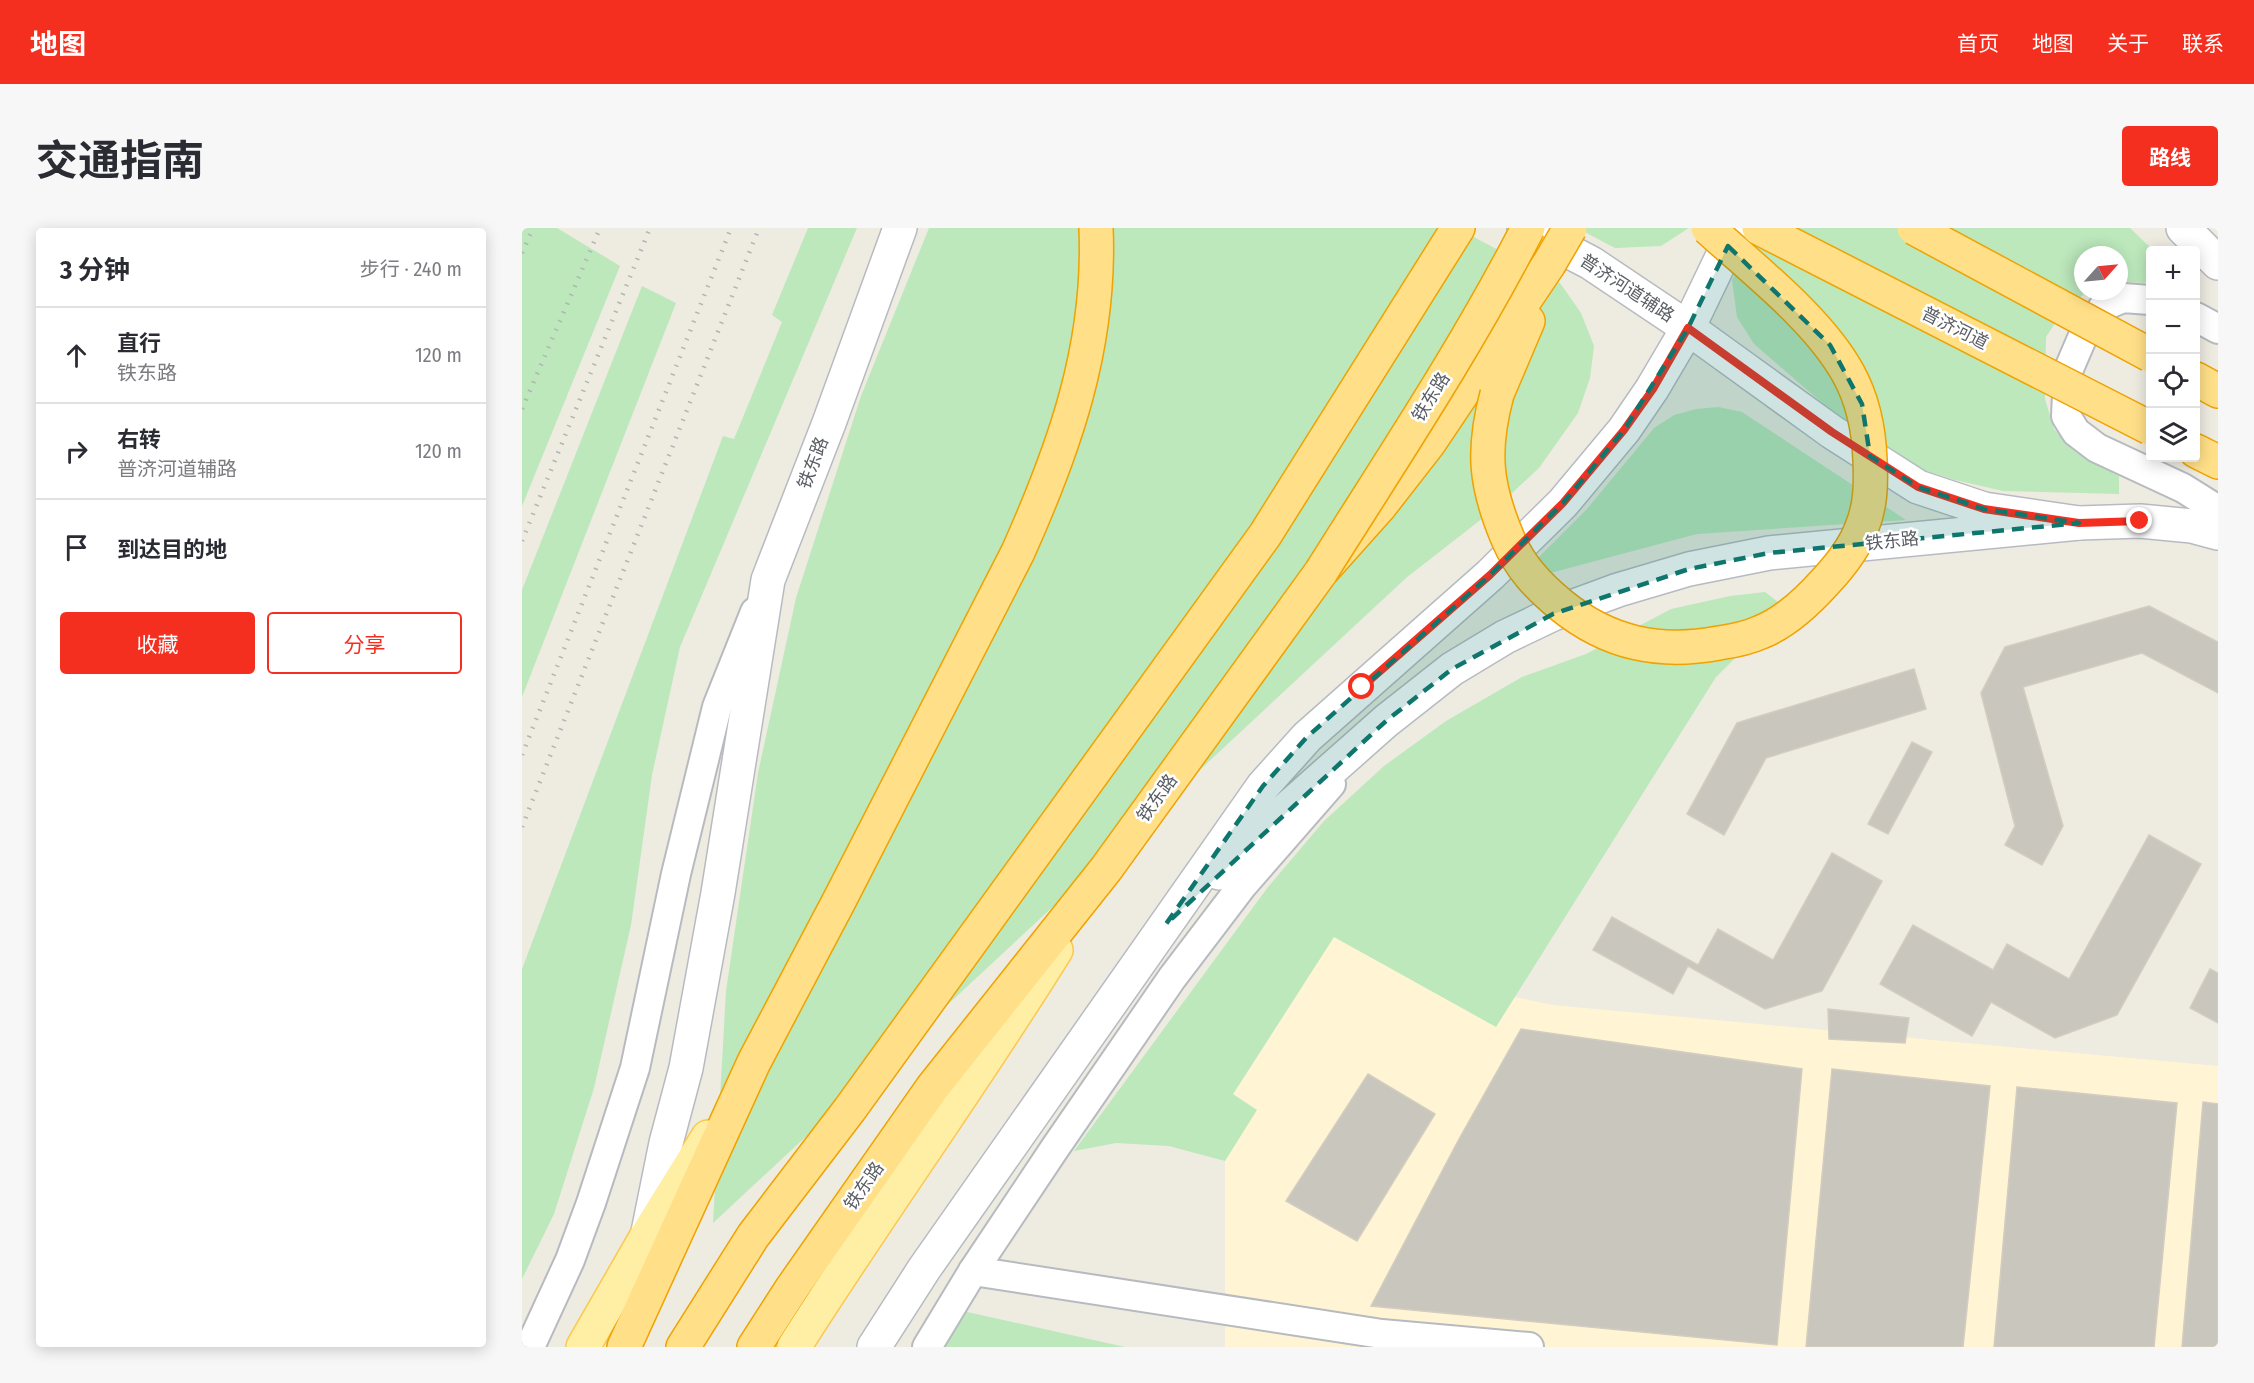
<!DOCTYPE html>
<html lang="zh">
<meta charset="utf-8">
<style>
:root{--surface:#fff;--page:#f7f7f7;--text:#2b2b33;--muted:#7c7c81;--line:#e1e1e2;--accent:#f52f20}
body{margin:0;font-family:"Fira Sans Condensed","Noto Sans SC",sans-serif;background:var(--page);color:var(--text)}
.controls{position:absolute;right:18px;top:18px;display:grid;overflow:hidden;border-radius:6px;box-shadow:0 3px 15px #0003}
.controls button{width:54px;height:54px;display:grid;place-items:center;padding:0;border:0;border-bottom:2px solid var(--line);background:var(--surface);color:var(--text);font:30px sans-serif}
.compass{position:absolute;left:1552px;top:18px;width:54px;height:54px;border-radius:50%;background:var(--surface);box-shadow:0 3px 15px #0003;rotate:63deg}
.stop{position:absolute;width:18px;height:18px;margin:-14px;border:4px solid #f52f20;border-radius:50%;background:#fff}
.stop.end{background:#f52f20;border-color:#fff;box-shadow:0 2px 6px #0008}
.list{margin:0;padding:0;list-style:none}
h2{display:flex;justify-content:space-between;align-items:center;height:78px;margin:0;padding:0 24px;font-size:26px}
h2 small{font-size:20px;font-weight:400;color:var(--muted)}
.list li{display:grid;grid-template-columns:39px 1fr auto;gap:18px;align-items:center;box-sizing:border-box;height:96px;padding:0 24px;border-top:2px solid var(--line)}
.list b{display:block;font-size:22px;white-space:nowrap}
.list p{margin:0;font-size:20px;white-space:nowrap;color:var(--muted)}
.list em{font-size:20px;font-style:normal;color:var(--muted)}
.actions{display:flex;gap:12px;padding:18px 24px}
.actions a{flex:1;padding:14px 0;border:2px solid var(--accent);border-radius:6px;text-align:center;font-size:21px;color:var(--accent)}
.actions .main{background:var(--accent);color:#fff}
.icon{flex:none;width:33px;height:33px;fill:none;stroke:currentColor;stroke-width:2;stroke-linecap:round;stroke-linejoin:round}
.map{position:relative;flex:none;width:1696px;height:1119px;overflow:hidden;border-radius:6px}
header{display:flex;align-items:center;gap:36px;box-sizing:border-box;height:84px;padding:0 30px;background:var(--accent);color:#fff}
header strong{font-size:28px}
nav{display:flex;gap:33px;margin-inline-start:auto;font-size:21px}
.intro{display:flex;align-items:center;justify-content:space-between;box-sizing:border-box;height:144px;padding:0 36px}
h1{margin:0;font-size:42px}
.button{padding:15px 27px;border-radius:6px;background:var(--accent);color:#fff;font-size:21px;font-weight:700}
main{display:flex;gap:36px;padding:0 36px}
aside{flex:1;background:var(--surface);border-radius:6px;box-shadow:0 3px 15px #0003}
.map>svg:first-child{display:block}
.commercial{fill:#fff5d5}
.green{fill:#bce8bc}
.building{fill:#c9c6be;stroke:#d3cdbf;stroke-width:1.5}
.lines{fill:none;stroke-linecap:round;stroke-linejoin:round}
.street-casing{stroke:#b7babf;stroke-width:32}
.secondary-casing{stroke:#b7bbc1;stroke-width:36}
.primary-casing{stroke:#fbc84d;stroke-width:36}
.highway-casing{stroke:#efa200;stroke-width:36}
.street{stroke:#fff;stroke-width:28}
.secondary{stroke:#fff;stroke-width:33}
.primary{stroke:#ffefa5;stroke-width:33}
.highway{stroke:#ffdf87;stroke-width:33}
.rail{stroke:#b3b4b5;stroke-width:4.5;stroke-dasharray:1.5 8;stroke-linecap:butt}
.highway-bridge-casing{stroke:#efa200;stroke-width:36;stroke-linecap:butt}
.highway-bridge{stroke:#ffdf87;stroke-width:33}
.route{stroke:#f52f20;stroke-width:8}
.marked{fill:#0f766e;fill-opacity:0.2;stroke:#0f766e;stroke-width:4.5;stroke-dasharray:12 8;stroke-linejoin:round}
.labels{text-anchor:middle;stroke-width:5;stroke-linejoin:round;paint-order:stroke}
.street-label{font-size:18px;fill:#5a5e64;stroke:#fff}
</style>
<header>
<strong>地图</strong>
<nav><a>首页</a><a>地图</a><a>关于</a><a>联系</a></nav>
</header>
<div class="intro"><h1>交通指南</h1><a class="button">路线</a></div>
<main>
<aside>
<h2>3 分钟<small>步行 · 240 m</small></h2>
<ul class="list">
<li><svg class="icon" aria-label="ahead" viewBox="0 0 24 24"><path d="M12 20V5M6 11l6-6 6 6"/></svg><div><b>直行</b><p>铁东路</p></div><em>120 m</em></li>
<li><svg class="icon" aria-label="right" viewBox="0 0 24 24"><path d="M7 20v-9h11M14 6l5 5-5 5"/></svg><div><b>右转</b><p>普济河道辅路</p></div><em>120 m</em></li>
<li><svg class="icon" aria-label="arrive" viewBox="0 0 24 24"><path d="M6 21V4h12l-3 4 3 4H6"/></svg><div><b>到达目的地</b></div></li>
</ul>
<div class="actions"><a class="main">收藏</a><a>分享</a></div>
</aside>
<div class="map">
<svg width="1696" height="1119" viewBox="0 0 1696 1119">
<rect width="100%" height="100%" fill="#eeebe1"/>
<polygon class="commercial" points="812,709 974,798 993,769 1030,777 1696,838 1696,1119 703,1119 703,933 734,882 711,867"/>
<g class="green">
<polygon points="0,0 35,0 98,38 0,278"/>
<polygon points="286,0 335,0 158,419 130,547 109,697 72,860 32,986 0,1051 0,741 201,208 212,211 260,94 250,87"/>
<polygon points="407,0 935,0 1038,55 1059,85 1072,118 1068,150 1056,185 1017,240 975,279 884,350 191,995 204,763 236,545 274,370 339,168"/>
<polygon points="1055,0 1167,0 1139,18 1093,20"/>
<polygon points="1238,0 1608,0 1631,22 1628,22 1628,50 1623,55 1597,54 1597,27 1561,27 1561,63 1566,63 1541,83 1524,109 1523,171 1532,201 1554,224 1597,248 1597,266 1481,263 1433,252 1385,237 1320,192 1232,116 1215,89 1210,52"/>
<polygon points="120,58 154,75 0,469 0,362"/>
<polygon points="1196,179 1220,184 1384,292 1175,306 991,355 1065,281 1132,200 1152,187 1174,181"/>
<polygon points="1243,364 1264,380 1194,449 974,799 812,709 711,866 735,882 703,933 647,918 594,915 552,923 746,659 802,593 862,538 924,493 1000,449 1064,426 1149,381 1208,368"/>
<polygon points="436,1082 603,1119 415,1119"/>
</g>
<g class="building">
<polygon points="1627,378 1696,414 1696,465 1620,425 1501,459 1541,598 1520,637 1483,617 1493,598 1459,465 1483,419"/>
<polygon points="1392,441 1404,481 1244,530 1202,607 1165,586 1215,495"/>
<polygon points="1390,514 1410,524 1366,606 1346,596"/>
<polygon points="1627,607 1679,636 1595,787 1533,810 1469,774 1450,808 1358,756 1391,697 1471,742 1485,716 1547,751"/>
<polygon points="1310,625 1360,653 1300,763 1243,781 1166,738 1151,766 1071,722 1090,689 1176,737 1196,701 1251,732"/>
<polygon points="1688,741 1696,745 1696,795 1668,780"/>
<polygon points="1306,781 1387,790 1383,815 1307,811"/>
<polygon points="999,801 1280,841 1255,1117 849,1078 937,911"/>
<polygon points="1310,841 1468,858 1441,1119 1284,1119"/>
<polygon points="846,846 913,886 835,1013 764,973"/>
<polygon points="1495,859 1655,875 1632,1119 1472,1119"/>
<polygon points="1681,874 1696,876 1696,1119 1660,1119"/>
</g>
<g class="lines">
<g class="street-casing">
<g id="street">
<polyline points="1628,72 1601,70 1582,78 1561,108 1546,143 1544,188 1554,204 1575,220 1661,260 1696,282"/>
<polyline points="1674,89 1696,101"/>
<polyline points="451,1043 860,1106 1007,1119"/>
<polyline points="8,1119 48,1032 69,975 113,840 154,646 195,479 233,384"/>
<polyline points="405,1119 451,1043 533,920 650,750 720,658 809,556"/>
</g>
</g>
<g class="secondary-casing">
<g id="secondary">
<polyline points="1002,0 1069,35 1166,100 1310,204 1396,259 1462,281 1557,295 1618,293 1670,298 1696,305"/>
<polyline points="1661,0 1696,35"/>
<polyline points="697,645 759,586 864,493 930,441 983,409 1031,386 1096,362 1167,341 1247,325 1557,295"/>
<polyline points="126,1004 144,915 164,840 196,665 246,352 307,195 378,0"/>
<polyline points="352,1119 402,1041 741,558 785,509 968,347 1041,275 1102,202 1130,161 1166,100 1214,0"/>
</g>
</g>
<g class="primary-casing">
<g id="primary">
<polyline points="61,1119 126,1006 186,909"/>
<path d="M272,1119c85,-134 178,-262 262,-397"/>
</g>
</g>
<g class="highway-casing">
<g id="highway">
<polyline points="1674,151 1696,163"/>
<polyline points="975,166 1006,93"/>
<polyline points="1674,223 1696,234"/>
<path d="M102,1119l130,-285 85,-161 179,-349c47,-105 83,-207 78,-324"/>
<polyline points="161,1119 231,1008 328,881 743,307 936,0"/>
<polyline points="232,1119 270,1060 410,860 584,641 799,344 858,278 907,215 1027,36"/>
</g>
</g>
<use href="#street" class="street"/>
<use href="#secondary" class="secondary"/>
<use href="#primary" class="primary"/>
<use href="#highway" class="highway"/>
<g class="rail">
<polyline points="0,25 11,0"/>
<polyline points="0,181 78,0"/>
<polyline points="0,313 128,0"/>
<polyline points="0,527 209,0"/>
<polyline points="0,599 237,0"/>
</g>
<g class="highway-bridge-casing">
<g id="highway-bridge">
<polyline points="1237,0 1628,200"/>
<polyline points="1392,0 1628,127"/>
<polyline points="1027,36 1048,0"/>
<path d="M975,166c-15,56 -12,91 11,145 12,28 30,47 53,66 48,39 99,49 158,38 14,-2 29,-5 42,-11 25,-10 46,-30 64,-50 15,-16 30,-35 37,-55 9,-22 9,-44 8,-67 -1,-30 -7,-60 -22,-87 -30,-54 -94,-103 -140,-145"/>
<path d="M799,344c71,-113 146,-225 207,-344"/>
</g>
</g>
<use href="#highway-bridge" class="highway-bridge"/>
</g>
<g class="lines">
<polyline class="route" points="840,459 968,347 1041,275 1102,202 1131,161 1166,100 1310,204 1396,259 1462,281 1557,295 1618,293"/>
</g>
<path class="marked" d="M1206,18l102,99 32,59 8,52 48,31 66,22 95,14 -310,30 -80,16 -136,45 -101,55 -66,52 -220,203 97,-138 44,-49 183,-162 73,-72 61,-73 64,-102z"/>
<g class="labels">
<g class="street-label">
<text transform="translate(1105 60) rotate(33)" y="6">普济河道辅路</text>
<text transform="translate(1433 100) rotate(27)" y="6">普济河道</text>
<text transform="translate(909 169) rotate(-58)" y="6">铁东路</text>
<text transform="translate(291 235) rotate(-69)" y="6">铁东路</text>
<text transform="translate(1370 313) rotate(-6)" y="6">铁东路</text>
<text transform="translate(635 570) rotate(-54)" y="6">铁东路</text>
<text transform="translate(342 958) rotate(-55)" y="6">铁东路</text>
</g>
</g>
</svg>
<div class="controls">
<button>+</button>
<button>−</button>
<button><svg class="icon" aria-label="locate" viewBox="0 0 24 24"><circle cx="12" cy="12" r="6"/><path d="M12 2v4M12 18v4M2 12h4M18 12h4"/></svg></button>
<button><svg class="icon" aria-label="layers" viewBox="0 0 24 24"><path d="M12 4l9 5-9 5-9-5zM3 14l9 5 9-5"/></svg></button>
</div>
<svg class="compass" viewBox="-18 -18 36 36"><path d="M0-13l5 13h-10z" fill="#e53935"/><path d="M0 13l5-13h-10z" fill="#7c7c81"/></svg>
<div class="stop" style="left:840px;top:459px"></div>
<div class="stop end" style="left:1618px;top:293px"></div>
</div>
</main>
